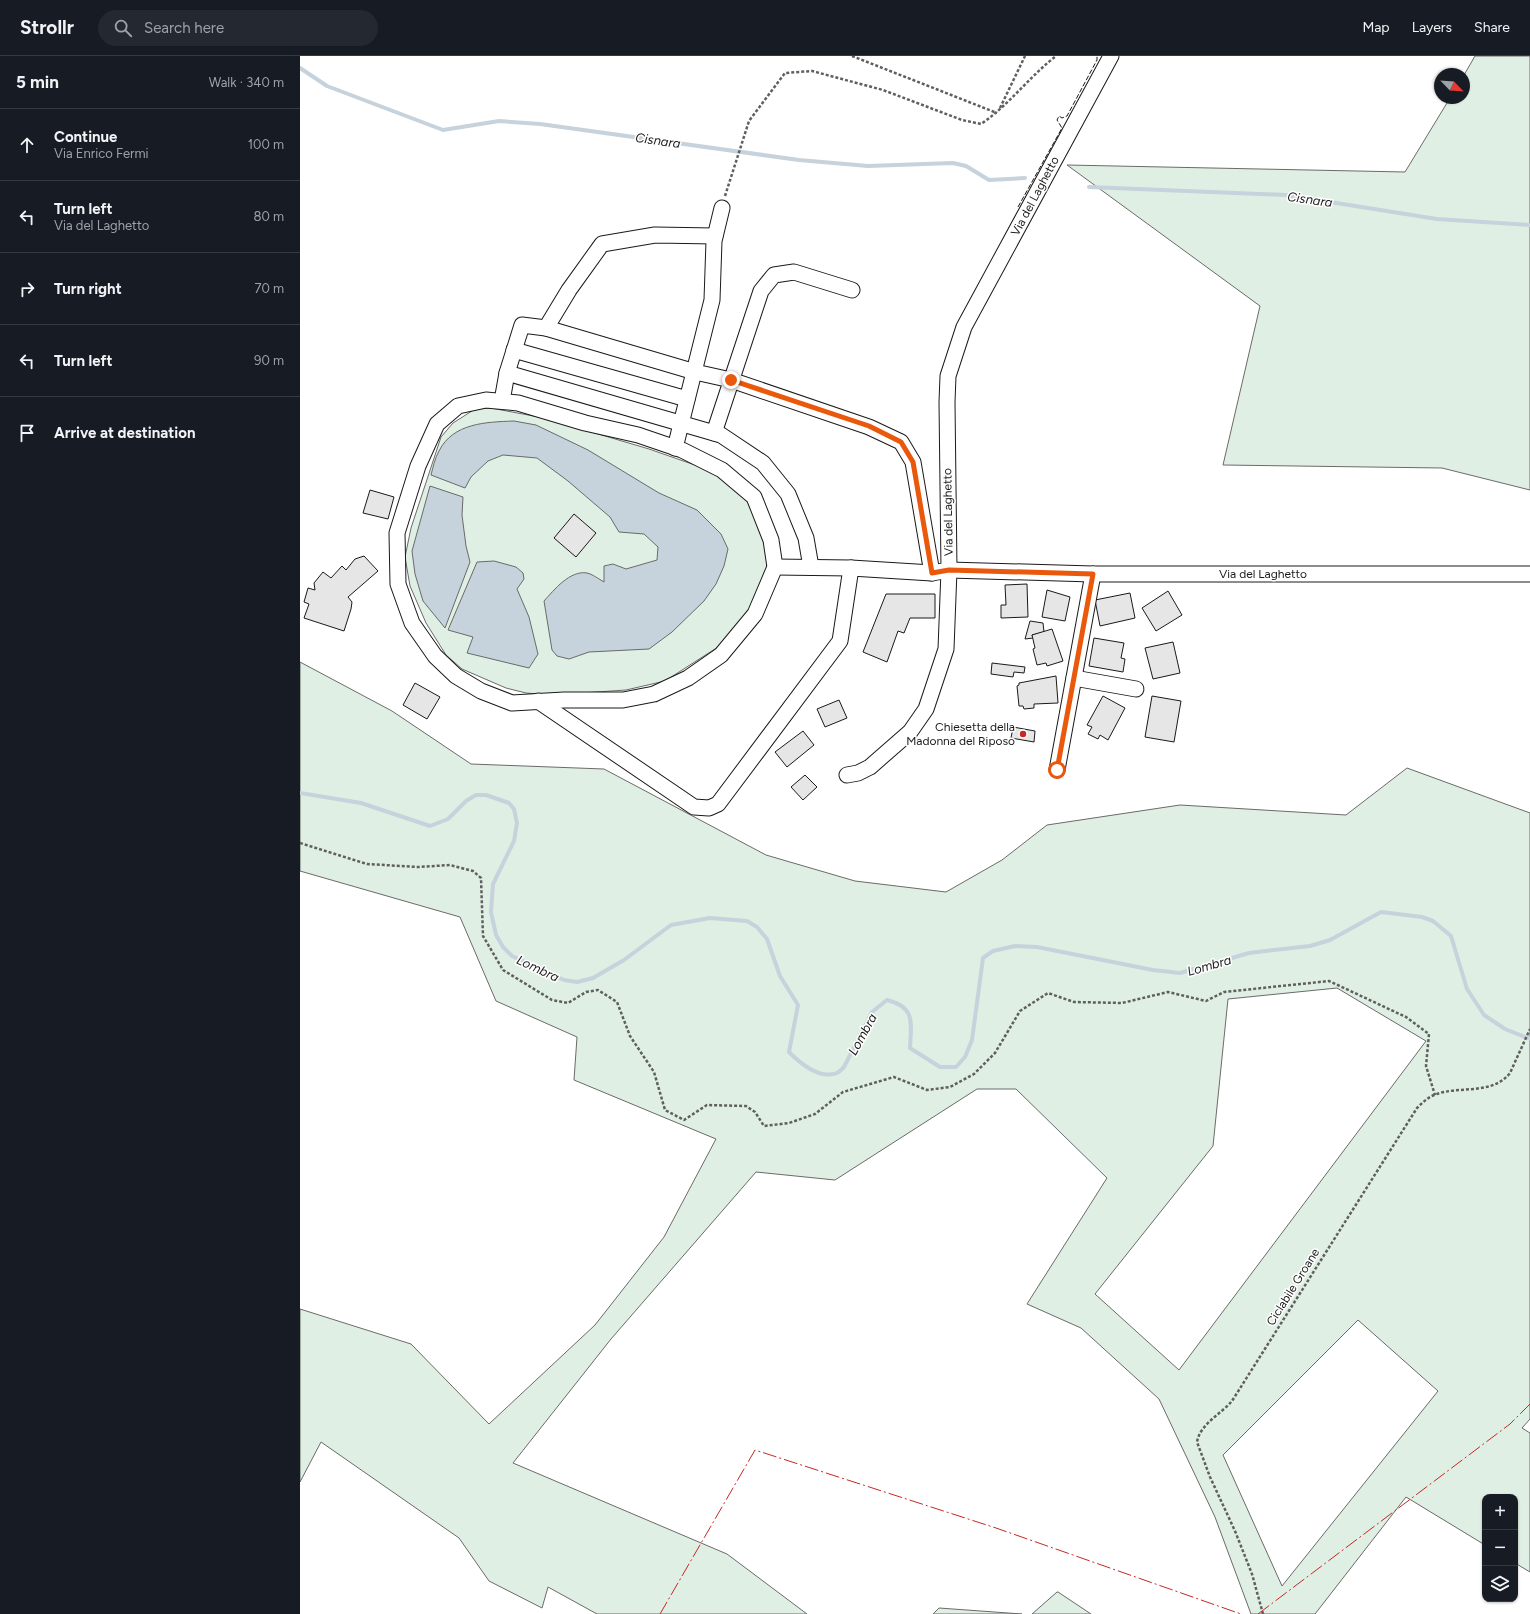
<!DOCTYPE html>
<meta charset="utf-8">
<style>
:root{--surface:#171b24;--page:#242831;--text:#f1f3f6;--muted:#9ea1a6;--line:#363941}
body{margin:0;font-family:Figtree,sans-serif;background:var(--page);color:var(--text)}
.controls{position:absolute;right:12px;bottom:12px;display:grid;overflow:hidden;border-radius:8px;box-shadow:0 1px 3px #0004}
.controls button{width:36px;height:36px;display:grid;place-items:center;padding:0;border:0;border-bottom:1px solid var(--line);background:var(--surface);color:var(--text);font:20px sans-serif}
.compass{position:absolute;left:1134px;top:12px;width:36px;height:36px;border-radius:50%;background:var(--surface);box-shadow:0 1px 3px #0004;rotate:115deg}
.stop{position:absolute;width:12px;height:12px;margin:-9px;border:3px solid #ea580c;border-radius:50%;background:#fff}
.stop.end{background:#ea580c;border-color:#fff;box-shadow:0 1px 4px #0008}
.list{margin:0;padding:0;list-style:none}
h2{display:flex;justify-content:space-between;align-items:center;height:52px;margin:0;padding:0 16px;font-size:17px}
h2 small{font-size:13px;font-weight:400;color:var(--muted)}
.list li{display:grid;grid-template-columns:26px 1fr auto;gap:12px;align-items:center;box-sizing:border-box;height:72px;padding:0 16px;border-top:1px solid var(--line)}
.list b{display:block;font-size:15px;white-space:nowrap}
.list p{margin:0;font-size:13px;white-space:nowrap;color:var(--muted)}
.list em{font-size:13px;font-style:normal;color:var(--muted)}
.icon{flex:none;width:22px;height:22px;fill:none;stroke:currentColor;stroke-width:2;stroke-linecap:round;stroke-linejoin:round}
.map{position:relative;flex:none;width:1230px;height:1558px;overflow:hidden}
header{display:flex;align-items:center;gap:24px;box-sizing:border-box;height:56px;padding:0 20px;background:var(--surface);border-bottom:1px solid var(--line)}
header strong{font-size:19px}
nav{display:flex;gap:22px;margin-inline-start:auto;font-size:14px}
.search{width:280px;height:36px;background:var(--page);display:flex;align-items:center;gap:10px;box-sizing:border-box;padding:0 14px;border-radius:22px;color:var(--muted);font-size:15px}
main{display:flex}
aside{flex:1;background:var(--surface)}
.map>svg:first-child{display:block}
.green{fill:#e0efe3;stroke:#6a6a6a;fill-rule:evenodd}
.water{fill:#c6d2dc;stroke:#6a6a6a}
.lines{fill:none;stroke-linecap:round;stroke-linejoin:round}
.stream{stroke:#c6d2dc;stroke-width:4}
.building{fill:#e6e6e6;stroke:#1a1a1a}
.minor-casing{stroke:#1a1a1a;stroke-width:17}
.path{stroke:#5f5f5f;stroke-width:2.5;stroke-dasharray:3 2;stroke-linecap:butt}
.minor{stroke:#fff;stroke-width:15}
.fence{stroke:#1a1a1a;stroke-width:1;stroke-dasharray:5 2;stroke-linecap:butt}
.power{stroke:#c62828;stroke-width:1;stroke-dasharray:14 3 2 3;stroke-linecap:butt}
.route{stroke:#ea580c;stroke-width:5}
.poi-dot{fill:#c62828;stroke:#fff;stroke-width:1.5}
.labels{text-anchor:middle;stroke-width:3;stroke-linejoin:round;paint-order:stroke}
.street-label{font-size:12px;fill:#1a1a1a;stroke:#fff}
.poi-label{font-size:12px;fill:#1a1a1a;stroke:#fff;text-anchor:end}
.water-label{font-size:13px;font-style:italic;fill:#1a1a1a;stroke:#fff}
</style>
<header>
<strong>Strollr</strong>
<div class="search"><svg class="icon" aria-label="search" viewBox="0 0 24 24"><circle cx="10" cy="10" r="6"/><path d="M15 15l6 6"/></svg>Search here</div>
<nav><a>Map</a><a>Layers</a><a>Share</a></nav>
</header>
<main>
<aside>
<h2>5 min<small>Walk · 340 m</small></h2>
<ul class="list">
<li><svg class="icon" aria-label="ahead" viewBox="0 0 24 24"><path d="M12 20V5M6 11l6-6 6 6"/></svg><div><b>Continue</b><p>Via Enrico Fermi</p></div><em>100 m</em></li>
<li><svg class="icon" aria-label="left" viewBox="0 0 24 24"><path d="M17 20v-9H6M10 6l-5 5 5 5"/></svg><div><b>Turn left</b><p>Via del Laghetto</p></div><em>80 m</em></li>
<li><svg class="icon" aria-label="right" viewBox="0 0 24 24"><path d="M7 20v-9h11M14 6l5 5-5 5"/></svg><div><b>Turn right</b></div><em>70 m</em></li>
<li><svg class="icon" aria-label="left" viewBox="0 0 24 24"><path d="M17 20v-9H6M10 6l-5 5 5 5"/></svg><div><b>Turn left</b></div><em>90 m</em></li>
<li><svg class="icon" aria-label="arrive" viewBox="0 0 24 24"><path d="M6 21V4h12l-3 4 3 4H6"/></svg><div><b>Arrive at destination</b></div></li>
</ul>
</aside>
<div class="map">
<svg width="1230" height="1558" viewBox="0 0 1230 1558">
<rect width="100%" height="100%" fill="#fff"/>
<g class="green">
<polygon points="1175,0 1230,0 1230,434 1142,412 923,409 960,250 767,109 1105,116 1150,42 1164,42 1164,19"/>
<polygon points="191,352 244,362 349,393 412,415 436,432 453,452 462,471 467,505 466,517 448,556 418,591 365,625 326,634 252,639 226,637 206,632 162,613 146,599 126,567 110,530 105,501 111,472 141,381 153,367 175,353"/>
<path d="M0,606l92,49 79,53 133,5 162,86 89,26 91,11 56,-32 45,-35 133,-20 166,10 61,-47 123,45v606l-8,9 8,5v139l-15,-9v-66h-30v48l-79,-48 -91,117h-64l-36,-97 -56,-118 -78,-71 -54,-24 80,-126 -91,-89h-39l-142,91 -79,-8 -145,167 -98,124 214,91 80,60h-210l-49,-27 -6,21 -53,-27 -30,-43 -138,-96 -21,40v-173l111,35 78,80 106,-99 69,-88 52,-98 -142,-59 3,-43 -81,-36 -36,-84 -160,-46zM1037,932l89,53 -247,329 -84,-76 118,-148 15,-147zM1058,1264l80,71 -156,195 -59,-131z"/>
<polygon points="757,1536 758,1536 791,1558 732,1558"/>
<polygon points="639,1552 722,1558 633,1558"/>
</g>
<g class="water">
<path d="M214,365l22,4 52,25 71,43 38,17 24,24 7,15 -4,17 -8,18 -12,17 -32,31 -23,17 -60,3 -20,7 -12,-3 -5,-6 -8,-49c10,-11 26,-31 43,-28 5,1 12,6 17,9v-16l9,-2 13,5 31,-9 1,-13 -14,-13 -25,-2 -9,-15 -42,-36 -31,-23 -34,-3 -15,6 -17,16 -6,11 -34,-13c2,-8 4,-17 8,-24 14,-28 47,-29 75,-30z"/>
<polygon points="130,430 163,441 162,459 166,490 170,506 145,572 123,545 115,518 112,495"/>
<polygon points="194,505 216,511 223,517 224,523 217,533 229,561 238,598 229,612 167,597 173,581 148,574 177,506"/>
</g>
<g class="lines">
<g class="stream">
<polyline points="0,12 27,30 143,74 199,65 240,68 499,104 568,110 653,107 666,110 689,124 725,122"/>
<polyline points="789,131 986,139 1137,163 1230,169"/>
<path d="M0,737l61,10 69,23 18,-7 18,-18 10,-6h10l23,8 5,6 3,14 -3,18 -21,43 -2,28 5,23 7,12 9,9 52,24 13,2 16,-4 31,-18 47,-35 39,-7 37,3 10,6 10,12 13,37 18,29 -9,47c11,11 30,28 48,21 2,-1 5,-4 7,-6l28,-55 15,-12c29,7 24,23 23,48l30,19h16l9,-10 7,-17 11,-82 10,-7 22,-5 22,1 116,23 27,3 69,-20 61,-7 20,-6 51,-28 41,5 11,4 18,15 16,53 17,26 21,14 25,10"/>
</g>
</g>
<g class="building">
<polygon points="70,434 94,441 88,463 63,457"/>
<polygon points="274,458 296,477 276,501 254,482"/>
<polygon points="64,500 78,515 48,541 52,546 51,553 44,575 4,562 9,548 4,546 8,532 15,534 14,527 23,516 31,522 42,510 46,514 55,503"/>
<polygon points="727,528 728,561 701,562 701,549 706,549 705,529"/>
<polygon points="747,534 770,541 765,565 742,561"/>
<polygon points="868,535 882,559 856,575 842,552"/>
<polygon points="830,537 835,562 800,570 795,544"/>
<polygon points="586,538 635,538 635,562 610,562 604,577 598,575 587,606 563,596"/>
<polygon points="730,565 743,567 744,576 732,579 733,582 725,583"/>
<polygon points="752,573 763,605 747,610 746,607 737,609 733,593 735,592 732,579"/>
<polygon points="794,582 824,587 821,602 825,603 823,616 789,610"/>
<polygon points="873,586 880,617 853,623 845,592"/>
<polygon points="692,607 725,611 724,617 714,616 713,621 691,618"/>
<polygon points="756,620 758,647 734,648 734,652 724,653 723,650 719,650 717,630 719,629 719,627"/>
<polygon points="115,627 140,641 127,663 103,649"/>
<polygon points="803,640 825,652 808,684 800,679 798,683 788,678 792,671 787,669"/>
<polygon points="852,640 881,645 874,686 845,681"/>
<polygon points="539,644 547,662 525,671 517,653"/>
<polygon points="713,671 735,675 734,686 711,682"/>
<polygon points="503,675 514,689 487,711 475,696"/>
<polygon points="505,719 517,731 503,744 491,731"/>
</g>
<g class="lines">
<g class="minor-casing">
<g id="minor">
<polyline points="246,272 269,234 302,188 355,179 415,180"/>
<polyline points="214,294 387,343"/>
<polyline points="207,317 222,269 246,272 395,316 431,324 569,371 601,386 613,406 632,517"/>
<polygon points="186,344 218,347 285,367 338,379 382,394 422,414 454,441 471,484 475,511 455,558 421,599 388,622 354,638 323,644 264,644 212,647 181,635 156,620 135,600 112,567 98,528 97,477 118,410 137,368 158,350"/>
<polyline points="202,345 207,317 421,379 463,407 488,438 506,482 511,511"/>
<polyline points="414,377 461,235 474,219 494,216 552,234"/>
<polyline points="375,392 412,244 414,185 422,152"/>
<polyline points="475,511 551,512 632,517 649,514 793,518 1230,518"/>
<polyline points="774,622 836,633"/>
<polyline points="238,645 394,751 409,752 418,748 540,585 551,512"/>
<polyline points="757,714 793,518"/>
<polyline points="547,719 558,717 570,711 610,676 626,653 646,593 649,514 647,346 648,320 664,271 811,0"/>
</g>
</g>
<g class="path">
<polyline points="552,0 697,57"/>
<polyline points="700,52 725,0"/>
<path d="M425,140l24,-75 36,-48 27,-2 71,19 79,30 19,4c28,-19 48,-47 75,-68"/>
<polyline points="0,787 67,808 118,811 150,809 173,815 181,822 183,880 203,914 252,944 268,947 286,936 298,934 317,946 330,980 354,1016 365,1054 384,1064 407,1049 446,1050 455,1056 464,1070 489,1067 515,1058 543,1036 594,1021 627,1034 650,1031 674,1018 695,997 720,955 748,937 774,946 822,947 868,936 906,945 924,936 1029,925 1106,961 1129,978 1126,1010 1135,1039"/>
<path d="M963,1558l-11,-40 -17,-43 -25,-54 -13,-35c3,-18 24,-28 35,-41l185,-293c5,-5 10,-10 17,-13 24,-10 58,1 76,-22l20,-44"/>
</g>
<use href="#minor" class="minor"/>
<polyline class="fence" points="718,151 762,72 757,64 759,60 762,62 767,60 797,4 797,0"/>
<g class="power">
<polyline points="360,1558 455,1394 696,1472 941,1558"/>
<polyline points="958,1558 1210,1368 1230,1348"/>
</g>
</g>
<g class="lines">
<polyline class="route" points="431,324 569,370 601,386 613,406 632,517 649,514 793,518 757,714"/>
</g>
<circle class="poi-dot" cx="723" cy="678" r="4"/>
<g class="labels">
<g class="street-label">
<text transform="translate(735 140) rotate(-62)" y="4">Via del Laghetto</text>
<text transform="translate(648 456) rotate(-91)" y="4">Via del Laghetto</text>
<text x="963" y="522">Via del Laghetto</text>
<text transform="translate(993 1231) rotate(-58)" y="4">Ciclabile Groane</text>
</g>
<g class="poi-label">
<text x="715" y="675">Chiesetta della<tspan x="715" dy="14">Madonna del Riposo</tspan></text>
</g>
<g class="water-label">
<text transform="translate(358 84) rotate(8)" y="5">Cisnara</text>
<text transform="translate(1010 143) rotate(8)" y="5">Cisnara</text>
<text transform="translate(909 909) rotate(-16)" y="5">Lombra</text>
<text transform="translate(238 912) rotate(25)" y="5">Lombra</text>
<text transform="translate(562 978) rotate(-61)" y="5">Lombra</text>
</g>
</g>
</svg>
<div class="controls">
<button>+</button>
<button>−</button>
<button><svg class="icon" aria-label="layers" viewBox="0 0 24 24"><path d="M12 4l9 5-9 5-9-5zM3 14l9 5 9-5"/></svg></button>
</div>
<svg class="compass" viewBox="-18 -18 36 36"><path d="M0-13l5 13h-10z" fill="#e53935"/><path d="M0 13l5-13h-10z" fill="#9ea1a6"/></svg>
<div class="stop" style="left:757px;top:714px"></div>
<div class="stop end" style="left:431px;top:324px"></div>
</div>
</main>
